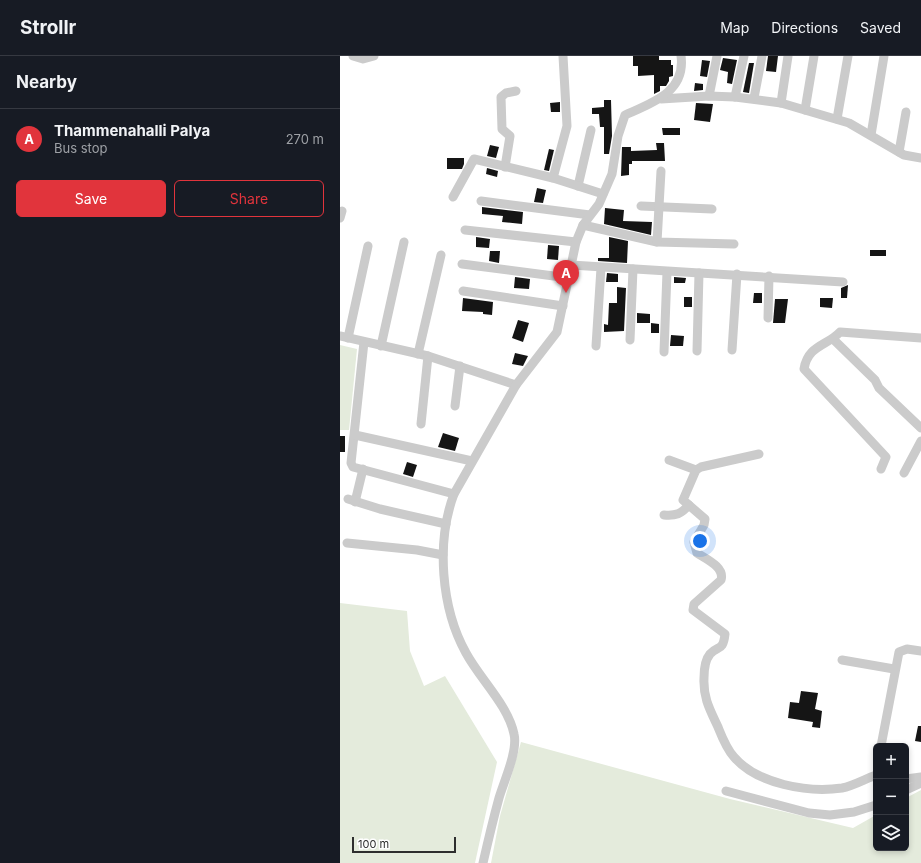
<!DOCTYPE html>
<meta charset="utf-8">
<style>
:root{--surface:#171b24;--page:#242831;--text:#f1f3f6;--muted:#9ea1a6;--line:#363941;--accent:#e1343c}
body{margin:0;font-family:Inter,sans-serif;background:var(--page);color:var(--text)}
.controls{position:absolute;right:12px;bottom:12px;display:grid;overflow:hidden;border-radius:6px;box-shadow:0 2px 6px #0003}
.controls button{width:36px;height:36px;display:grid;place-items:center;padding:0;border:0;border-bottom:1px solid var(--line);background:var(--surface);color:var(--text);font:20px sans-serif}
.scale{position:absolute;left:12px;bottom:10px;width:104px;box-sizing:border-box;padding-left:4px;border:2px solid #2e2e2e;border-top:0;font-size:11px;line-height:14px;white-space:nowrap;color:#2e2e2e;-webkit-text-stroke:3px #fff;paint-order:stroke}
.you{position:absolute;left:360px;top:485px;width:14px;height:14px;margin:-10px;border:3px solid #fff;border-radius:50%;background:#1a73e8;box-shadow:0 0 0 6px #1a73e833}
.badge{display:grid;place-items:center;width:26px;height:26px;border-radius:50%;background:var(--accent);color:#fff;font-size:13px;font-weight:700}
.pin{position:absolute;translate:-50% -33px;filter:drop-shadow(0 1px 2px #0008)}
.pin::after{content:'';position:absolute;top:21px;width:14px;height:12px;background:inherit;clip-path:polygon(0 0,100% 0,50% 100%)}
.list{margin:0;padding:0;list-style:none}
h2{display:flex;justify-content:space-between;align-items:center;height:52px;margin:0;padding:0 16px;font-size:17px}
h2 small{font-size:13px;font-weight:400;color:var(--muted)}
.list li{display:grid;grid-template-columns:26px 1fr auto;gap:12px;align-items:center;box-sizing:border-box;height:60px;padding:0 16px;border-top:1px solid var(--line)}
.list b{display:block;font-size:15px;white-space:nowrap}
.list p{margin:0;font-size:13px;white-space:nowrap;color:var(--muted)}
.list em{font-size:13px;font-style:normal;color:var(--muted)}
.actions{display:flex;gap:8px;padding:12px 16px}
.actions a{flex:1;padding:9px 0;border:1px solid var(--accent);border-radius:6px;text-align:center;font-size:14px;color:var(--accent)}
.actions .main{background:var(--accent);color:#fff}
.icon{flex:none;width:22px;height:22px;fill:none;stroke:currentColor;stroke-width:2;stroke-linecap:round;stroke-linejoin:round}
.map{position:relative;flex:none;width:581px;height:807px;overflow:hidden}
header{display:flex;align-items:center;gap:24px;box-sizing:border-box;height:56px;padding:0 20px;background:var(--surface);border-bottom:1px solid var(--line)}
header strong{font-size:19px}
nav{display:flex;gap:22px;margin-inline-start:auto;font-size:14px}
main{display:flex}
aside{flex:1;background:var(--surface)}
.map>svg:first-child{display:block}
.green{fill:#e4ebdc}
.building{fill:#151515}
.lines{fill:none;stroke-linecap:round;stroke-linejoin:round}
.minor{stroke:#cbcbcb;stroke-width:9}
</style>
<header>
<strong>Strollr</strong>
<nav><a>Map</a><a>Directions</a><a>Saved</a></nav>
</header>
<main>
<aside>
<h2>Nearby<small></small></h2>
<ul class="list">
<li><span class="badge">A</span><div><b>Thammenahalli Palya</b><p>Bus stop</p></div><em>270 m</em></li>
</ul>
<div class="actions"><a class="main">Save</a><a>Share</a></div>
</aside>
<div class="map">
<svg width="581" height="807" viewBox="0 0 581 807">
<rect width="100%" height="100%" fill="#fff"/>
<g class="green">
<polygon points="0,289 17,293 9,374 0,374"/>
<polygon points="0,547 67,555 70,595 84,630 105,620 157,706 135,807 0,807"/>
<polygon points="181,686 390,743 513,772 536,759 536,792 566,792 566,742 581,734 581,807 151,807 160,760"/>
</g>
<g class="building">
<polygon points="293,0 319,0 319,4 331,4 331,9 333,9 333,20 329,21 329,25 326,30 320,30 320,35 314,38 314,19 298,20 298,10 293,10"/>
<polygon points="428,0 438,0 436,16 426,15"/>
<polygon points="383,2 397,4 392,28 387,27 388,16 380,14"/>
<polygon points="362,4 370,5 367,21 360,20"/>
<polygon points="409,7 414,7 409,37 403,36"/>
<polygon points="355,27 363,28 363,34 354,35"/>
<polygon points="264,44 271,44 272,80 269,98 264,98 264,71 260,71 259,58 252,58 252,52 264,51"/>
<polygon points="220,46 220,56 211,56 210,47"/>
<polygon points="356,47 373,48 370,66 354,64"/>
<polygon points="322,72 340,72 340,79 323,79"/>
<polygon points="316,87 324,87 325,105 292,105 292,108 289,108 289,119 281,120 282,91 291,91 291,95 317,94"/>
<polygon points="150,89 159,91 156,102 147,100"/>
<polygon points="209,93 214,94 209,115 204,114"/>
<polygon points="107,102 124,102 124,108 122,113 107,113"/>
<polygon points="147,112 158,115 157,121 146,118"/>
<polygon points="197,132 206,134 203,147 194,146"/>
<polygon points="142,151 183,156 182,168 162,166 163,160 142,158"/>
<polygon points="265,152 284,154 283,165 312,166 311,179 264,168"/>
<polygon points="136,181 150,183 149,192 136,191"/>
<polygon points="269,181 288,185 287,207 258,205 258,202 269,202"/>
<polygon points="208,189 219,190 218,204 207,203"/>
<rect x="530" y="194" width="16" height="6"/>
<polygon points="150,195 160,195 159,207 149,205"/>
<polygon points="267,217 278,218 278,226 266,226"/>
<polygon points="175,221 190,223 189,233 174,232"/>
<polygon points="334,221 346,222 345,227 334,227"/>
<polygon points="508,229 507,242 501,242 501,232"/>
<polygon points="277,231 286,232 284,275 264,276 264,268 268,269 269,247 277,247"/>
<polygon points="414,237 422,237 422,247 413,247"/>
<rect x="344" y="241" width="8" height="10"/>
<polygon points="123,242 153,246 152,259 143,258 143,256 122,255"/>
<polygon points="480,242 493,242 492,252 480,251"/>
<polygon points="435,243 448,243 445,267 433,267"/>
<polygon points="297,257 310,258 310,267 297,267"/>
<polygon points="178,264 189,267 183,286 172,282"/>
<polygon points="311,267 319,268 319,277 311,277"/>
<polygon points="331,279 344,280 343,290 330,290"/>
<polygon points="175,297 188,300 183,310 172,308"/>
<polygon points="103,377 119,382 115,395 98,391"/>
<rect x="0" y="380" width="5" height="16"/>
<polygon points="67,406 77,409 73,421 63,418"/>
<polygon points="461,635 478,637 475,653 482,655 480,672 472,671 473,666 448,662 450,646 459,647"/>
<polygon points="578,670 581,670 581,686 575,685"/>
</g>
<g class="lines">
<g class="minor">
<polyline points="13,0 23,3 34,0"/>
<polyline points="369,40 377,0"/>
<polyline points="395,41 404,0"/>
<polyline points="414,42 422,0"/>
<polyline points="321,43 369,40 395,41 441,47 509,67 564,99 581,102"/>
<polyline points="441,47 448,0"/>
<polyline points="465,54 474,0"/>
<polyline points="497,63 508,0"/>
<polyline points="531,79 544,0"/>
<polyline points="559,96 566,56"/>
<polyline points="165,111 170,80 162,73 161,41 166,37 176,35"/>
<polyline points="213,122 227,70 223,0"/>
<polyline points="238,130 251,74"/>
<polyline points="113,141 134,103 213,122 263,138"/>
<polyline points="141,145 250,159"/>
<polyline points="301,150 372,153"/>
<polyline points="0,162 2,155"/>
<polyline points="243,169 317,186 394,188"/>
<polyline points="125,174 236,186"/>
<polyline points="317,186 321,115"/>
<polyline points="122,208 229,222"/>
<polyline points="231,209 503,226"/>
<polyline points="123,235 223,250"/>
<polyline points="428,262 429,220"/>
<polyline points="0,280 88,300 176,329"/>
<polyline points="8,282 28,190"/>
<polyline points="493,283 535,324 539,332 581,372"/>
<polyline points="290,284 293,213"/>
<polyline points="24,286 11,407 13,411 114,438"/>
<polyline points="41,290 64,186"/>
<polyline points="256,290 261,212"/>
<polyline points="392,294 397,218"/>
<polyline points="357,295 359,217"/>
<polyline points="324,296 327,216"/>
<polyline points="78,298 101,199"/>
<polyline points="115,350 120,310"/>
<polyline points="81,368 88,300"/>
<polyline points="15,379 132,405"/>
<path d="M419,398l-58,13 -5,3 -13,30 22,19 -1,6 -10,17 3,11c9,6 28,14 24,27l-27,24 -1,6 32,24c-2,18 -7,11 -15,20 -5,6 -6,17 -6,24 -1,20 6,32 14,49 4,10 8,21 16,30 23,27 74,36 108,31 11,-2 23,-9 34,-13"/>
<polyline points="329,404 356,414"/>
<path d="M541,413l5,-12 -82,-88c4,-24 23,-23 36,-37l81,6"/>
<polyline points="564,417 581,385"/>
<polyline points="8,443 40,453 106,468"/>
<polyline points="15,446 23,413"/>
<path d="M324,459c12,1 17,-1 25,-10"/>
<polyline points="7,487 77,494 103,499"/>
<polyline points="502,604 554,613"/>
<polyline points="541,690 559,596 567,593 581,595"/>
<polyline points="566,723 581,721"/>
<polyline points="566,734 581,727"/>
<polyline points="386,735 469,757 490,759 514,756 536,749"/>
<path d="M143,807c5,-22 10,-43 16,-65 5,-17 19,-47 15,-64 -6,-29 -34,-55 -48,-81 -25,-45 -30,-111 -12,-159l62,-109 41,-53 19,-90 7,-17 16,-21 13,-30 6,-38 7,-21c27,-12 61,-23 56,-59"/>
</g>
</g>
</svg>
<div class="controls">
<button>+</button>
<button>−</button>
<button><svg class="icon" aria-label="layers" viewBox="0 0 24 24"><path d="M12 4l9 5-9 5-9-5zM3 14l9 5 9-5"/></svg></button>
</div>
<div class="scale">100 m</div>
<div class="you"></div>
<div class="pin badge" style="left:226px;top:237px">A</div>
</div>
</main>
